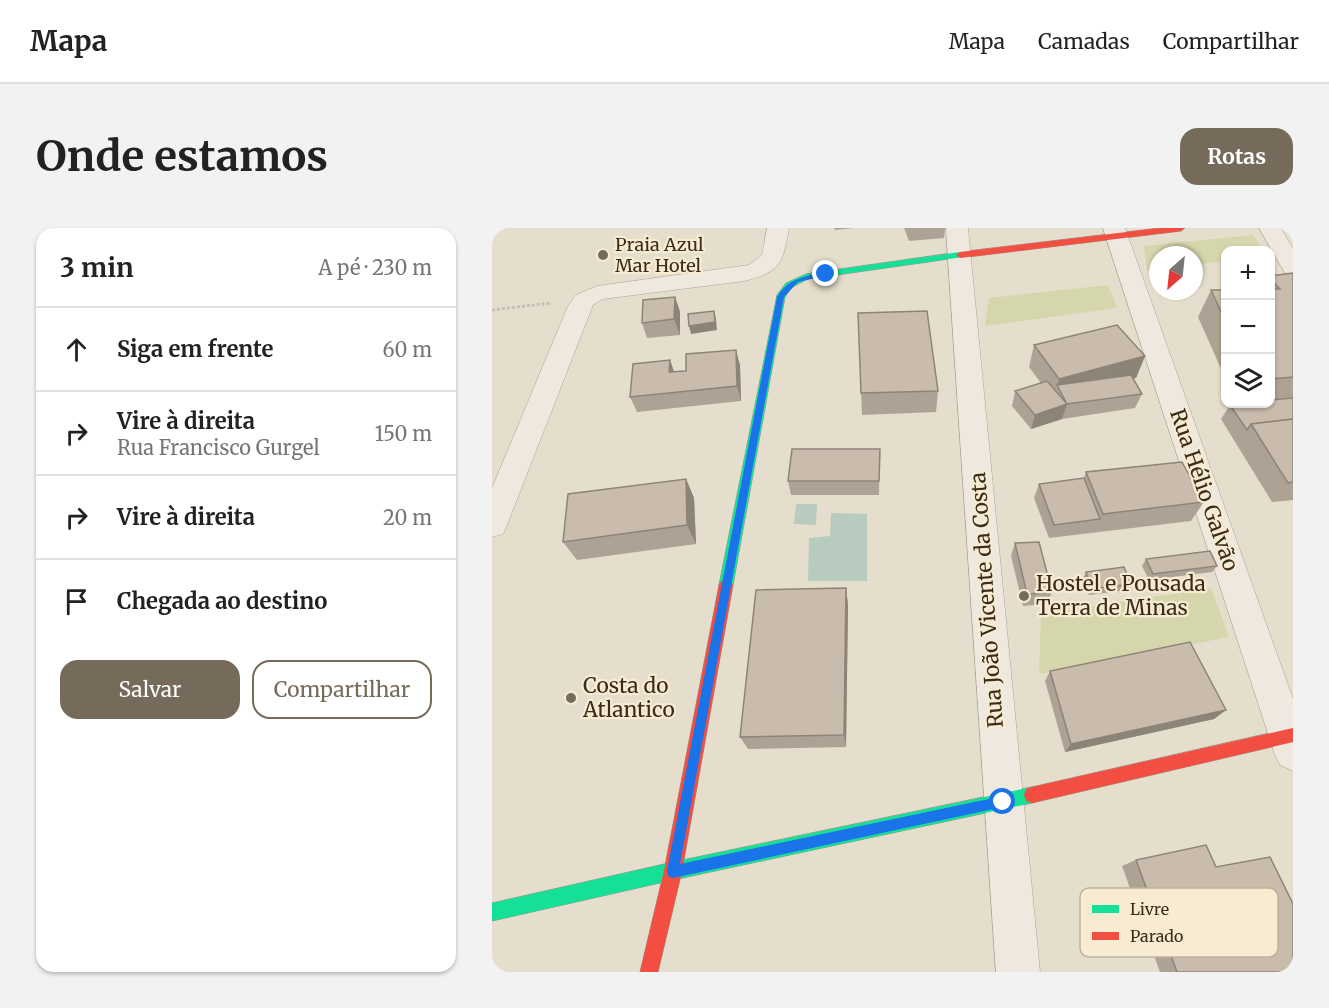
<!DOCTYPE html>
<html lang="pt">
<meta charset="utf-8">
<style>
:root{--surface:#fff;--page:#f2f2f2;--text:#222;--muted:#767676;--line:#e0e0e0;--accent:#766a5a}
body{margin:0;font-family:Merriweather,serif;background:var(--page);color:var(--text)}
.controls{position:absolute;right:18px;top:18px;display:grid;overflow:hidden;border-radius:12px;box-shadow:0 2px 4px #0004}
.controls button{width:54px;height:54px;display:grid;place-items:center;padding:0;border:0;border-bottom:2px solid var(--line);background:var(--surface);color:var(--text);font:30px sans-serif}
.compass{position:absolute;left:657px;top:18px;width:54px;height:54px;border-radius:50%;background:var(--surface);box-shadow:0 2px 4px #0004;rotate:207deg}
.stop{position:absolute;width:18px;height:18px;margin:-14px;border:4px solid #1a73e8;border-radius:50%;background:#fff}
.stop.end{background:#1a73e8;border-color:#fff;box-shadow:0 2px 6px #0008}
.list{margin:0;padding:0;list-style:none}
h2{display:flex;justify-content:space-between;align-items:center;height:78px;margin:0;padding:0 24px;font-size:26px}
h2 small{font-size:20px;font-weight:400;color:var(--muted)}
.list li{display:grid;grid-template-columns:39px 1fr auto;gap:18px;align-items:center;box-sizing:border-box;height:84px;padding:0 24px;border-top:2px solid var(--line)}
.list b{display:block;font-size:22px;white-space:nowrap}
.list p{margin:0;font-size:20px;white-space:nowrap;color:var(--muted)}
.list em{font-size:20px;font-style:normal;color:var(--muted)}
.actions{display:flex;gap:12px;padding:18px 24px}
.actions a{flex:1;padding:14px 0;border:2px solid var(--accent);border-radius:18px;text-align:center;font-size:21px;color:var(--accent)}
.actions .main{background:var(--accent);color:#fff}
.icon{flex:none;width:33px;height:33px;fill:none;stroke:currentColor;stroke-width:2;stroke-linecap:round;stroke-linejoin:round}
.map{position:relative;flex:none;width:801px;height:744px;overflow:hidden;border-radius:18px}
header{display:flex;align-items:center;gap:36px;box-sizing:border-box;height:84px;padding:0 30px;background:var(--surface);border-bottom:2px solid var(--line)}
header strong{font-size:28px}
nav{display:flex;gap:33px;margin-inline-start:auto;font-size:21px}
.intro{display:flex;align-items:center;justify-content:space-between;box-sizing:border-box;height:144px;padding:0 36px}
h1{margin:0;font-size:42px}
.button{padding:15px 27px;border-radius:18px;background:var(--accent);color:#fff;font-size:21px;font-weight:700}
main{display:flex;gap:36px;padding:0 36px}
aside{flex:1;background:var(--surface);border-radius:18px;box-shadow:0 2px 4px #0004}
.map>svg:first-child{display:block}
.green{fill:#d6d6ad}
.water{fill:#b8cbbf}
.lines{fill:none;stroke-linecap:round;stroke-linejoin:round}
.street-casing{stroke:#aba395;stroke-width:1}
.fast-casing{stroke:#9b9285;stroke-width:1}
.jam-casing{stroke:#9b9285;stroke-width:1}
.path{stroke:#c6bfb5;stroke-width:3;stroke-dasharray:3 2;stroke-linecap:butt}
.street{fill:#eee8de;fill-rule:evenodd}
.fast{fill:#16e098;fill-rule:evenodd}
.jam{fill:#f24e42;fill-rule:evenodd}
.wall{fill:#aea294}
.shaded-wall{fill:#8d8478}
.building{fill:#cabcac;stroke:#8d8478;stroke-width:1.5}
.route{fill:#1a73e8}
.poi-dot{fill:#766a5a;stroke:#f7ecd1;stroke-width:2}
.labels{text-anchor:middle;stroke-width:4.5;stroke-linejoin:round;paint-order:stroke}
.far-poi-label{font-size:18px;fill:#3a2b1d;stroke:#f7ecd1;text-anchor:start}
.street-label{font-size:21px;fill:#3a2b1d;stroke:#f7ecd1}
.poi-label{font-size:21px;fill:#3a2b1d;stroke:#f7ecd1;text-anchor:start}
.key{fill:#f7ecd1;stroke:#beb29b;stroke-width:1.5}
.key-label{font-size:16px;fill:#3a2b1d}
</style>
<header>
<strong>Mapa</strong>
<nav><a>Mapa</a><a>Camadas</a><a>Compartilhar</a></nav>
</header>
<div class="intro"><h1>Onde estamos</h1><a class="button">Rotas</a></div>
<main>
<aside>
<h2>3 min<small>A pé · 230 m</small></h2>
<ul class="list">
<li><svg class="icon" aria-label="ahead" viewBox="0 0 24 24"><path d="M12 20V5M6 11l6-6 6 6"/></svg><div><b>Siga em frente</b></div><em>60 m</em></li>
<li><svg class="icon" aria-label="right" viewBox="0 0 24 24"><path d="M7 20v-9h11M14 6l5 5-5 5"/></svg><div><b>Vire à direita</b><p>Rua Francisco Gurgel</p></div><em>150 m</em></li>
<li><svg class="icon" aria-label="right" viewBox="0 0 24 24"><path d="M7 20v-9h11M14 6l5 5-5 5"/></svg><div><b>Vire à direita</b></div><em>20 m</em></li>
<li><svg class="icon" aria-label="arrive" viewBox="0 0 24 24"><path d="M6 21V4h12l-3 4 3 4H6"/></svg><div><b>Chegada ao destino</b></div></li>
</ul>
<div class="actions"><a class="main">Salvar</a><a>Compartilhar</a></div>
</aside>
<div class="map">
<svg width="801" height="744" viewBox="0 0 801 744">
<rect width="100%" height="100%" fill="#e6decc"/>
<g class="green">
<polygon points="761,7 771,22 734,22 733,33 702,37 702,27 666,27 666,41 655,43 652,18"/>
<polygon points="616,57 625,80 493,98 497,70"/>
<polygon points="719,360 737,409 547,446 549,386"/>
</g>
<g class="water">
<polygon points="304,276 325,276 324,297 302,296"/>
<polygon points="339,285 375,286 375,353 316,353 317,310 338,308"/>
</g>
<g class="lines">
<g class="street-casing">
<g id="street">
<path d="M275,0h22c-6,35 -8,44 -45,53l-141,18 -10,6 -86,220 -4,9 -11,3v-49l76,-182 8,-11 21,-9 152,-21 13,-10z"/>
<polygon points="454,0 476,0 548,744 504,744"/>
<polygon points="611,0 633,0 801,471 801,543 788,537 782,524"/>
<polygon points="767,0 789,0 801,21 801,47 793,45"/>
</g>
</g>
<g class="fast-casing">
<g id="fast">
<polygon points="468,24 471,25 471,29 316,51 300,59 293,69 241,357 239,361 229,361 227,357 285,67 294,55 314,46"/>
<polygon points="540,559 546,561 548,567 546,573 540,575 181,652 0,693 0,675 181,634"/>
</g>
</g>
<g class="jam-casing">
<g id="jam">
<polygon points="668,0 693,0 689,3 468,30 464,27 468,24"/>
<polygon points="234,351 239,353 241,357 190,643 166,744 148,744 172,643 227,357 229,353"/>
<polygon points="801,500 801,514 540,575 534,573 532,567 534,561 540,559"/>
</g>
</g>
<polyline class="path" points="0,82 59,75"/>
<use href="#street" class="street"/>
<use href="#fast" class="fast"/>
<use href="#jam" class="jam"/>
</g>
<g class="wall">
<polygon points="342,0 362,0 343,2"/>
<polygon points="412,0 453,0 452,10 417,13"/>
<polygon points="801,45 801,272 780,274 729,191 738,177 744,176 778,176 778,48"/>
<polygon points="719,62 734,62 734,152 706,89"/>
<polygon points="183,69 188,84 188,107 155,110 150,95"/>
<polygon points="366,85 446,163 444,184 370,187"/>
<polygon points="542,117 653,128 644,150 641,150 650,166 643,180 570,191 539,201 520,178 523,163 549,155 537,139"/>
<polygon points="178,132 182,144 248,137 249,173 145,184 138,169"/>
<polygon points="388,221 387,267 299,267 296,253"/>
<polygon points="594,244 712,274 699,293 557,310 542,270 547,256 592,250"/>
<polygon points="194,251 202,270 204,316 85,332 71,314"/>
<polygon points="523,315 560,364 555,376 531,378 519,328"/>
<polygon points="654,331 725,338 720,344 657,352 650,338"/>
<polygon points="594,344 639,356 635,362 597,367 591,350"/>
<polygon points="354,360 356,377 354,519 256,521 248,509"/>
<polygon points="558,443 734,482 722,491 573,524 553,453"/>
<polygon points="644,632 724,639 801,744 668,744 630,638"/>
</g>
<g class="shaded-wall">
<polygon points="183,69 188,84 188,107 182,91"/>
<polygon points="222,83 224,91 225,102 199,106 197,98"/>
<polygon points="244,122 248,137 249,173 245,158"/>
<polygon points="653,128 644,150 572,169 565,157 567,151"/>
<polygon points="178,132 183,147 177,144"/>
<polygon points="575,176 570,191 539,201 543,187"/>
<polygon points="194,251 202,270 204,316 195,297"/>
<polygon points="354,360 356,377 354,519 352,507"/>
<polygon points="734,482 722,491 573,524 579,516"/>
</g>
<g class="building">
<polygon points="801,45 801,149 778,151 778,61 788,61 778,51 778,48"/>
<polygon points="719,62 734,62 734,94"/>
<polygon points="183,69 182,91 150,95 151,72"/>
<polygon points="222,83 223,94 197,98 196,86"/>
<polygon points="435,83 446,163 369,165 366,85"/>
<polygon points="625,97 653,128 567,151 542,117"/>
<polygon points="244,122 245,158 138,169 141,136 178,132 177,144 194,143 194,126"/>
<polygon points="639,147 650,166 575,176 543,187 523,163 555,153 575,176 565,157"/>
<polygon points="801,170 801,191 759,196 755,202 738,177 748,176 778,176 778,172"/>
<polygon points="801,191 801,254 796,255 759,196"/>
<polygon points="300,221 388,221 387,253 296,253"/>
<polygon points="690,234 712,274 611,286 594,244"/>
<polygon points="592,250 608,291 562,297 547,256"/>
<polygon points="194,251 195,297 71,314 76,266"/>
<polygon points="547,314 560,364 535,366 523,315"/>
<polygon points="718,323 725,338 661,346 654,331"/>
<polygon points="632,339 639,356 600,361 594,344"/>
<polygon points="354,360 352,507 248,509 264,362"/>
<polygon points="698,414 734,482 579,516 558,443"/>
<polygon points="714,617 724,639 778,629 801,676 801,744 685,744 644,632"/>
</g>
<path class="route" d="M334,44l2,3 -30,7 -14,15 -104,567 323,-68 6,6 -6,5 -330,71 -5,-2 -1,-5 110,-574c11,-19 29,-21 49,-25z"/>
<g class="poi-dot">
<circle cx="111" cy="27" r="6"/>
<circle cx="532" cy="368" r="6"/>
<circle cx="79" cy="470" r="6"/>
</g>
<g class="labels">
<g class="far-poi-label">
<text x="123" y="23">Praia Azul<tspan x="123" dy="21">Mar Hotel</tspan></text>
</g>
<g class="street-label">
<text transform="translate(712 262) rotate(71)" y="7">Rua Hélio Galvão</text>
<text transform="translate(495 372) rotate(-94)" y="7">Rua João Vicente da Costa</text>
</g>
<g class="poi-label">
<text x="544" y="363">Hostel e Pousada<tspan x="544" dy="24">Terra de Minas</tspan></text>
<text x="91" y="465">Costa do<tspan x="91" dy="24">Atlantico</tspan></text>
</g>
</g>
<rect x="588" y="660" width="198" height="69" rx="9" class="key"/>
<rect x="600" y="677" width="27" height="8" fill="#16e098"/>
<rect x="600" y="704" width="27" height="8" fill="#f24e42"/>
<g class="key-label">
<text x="638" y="687">Livre</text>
<text x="638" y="714">Parado</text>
</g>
</svg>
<div class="controls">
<button>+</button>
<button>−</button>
<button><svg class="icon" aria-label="layers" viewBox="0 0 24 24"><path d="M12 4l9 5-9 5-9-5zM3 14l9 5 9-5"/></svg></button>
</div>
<svg class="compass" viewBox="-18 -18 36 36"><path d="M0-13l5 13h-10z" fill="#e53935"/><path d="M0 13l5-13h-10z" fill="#767676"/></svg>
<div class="stop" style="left:511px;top:574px"></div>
<div class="stop end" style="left:334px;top:46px"></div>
</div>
</main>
